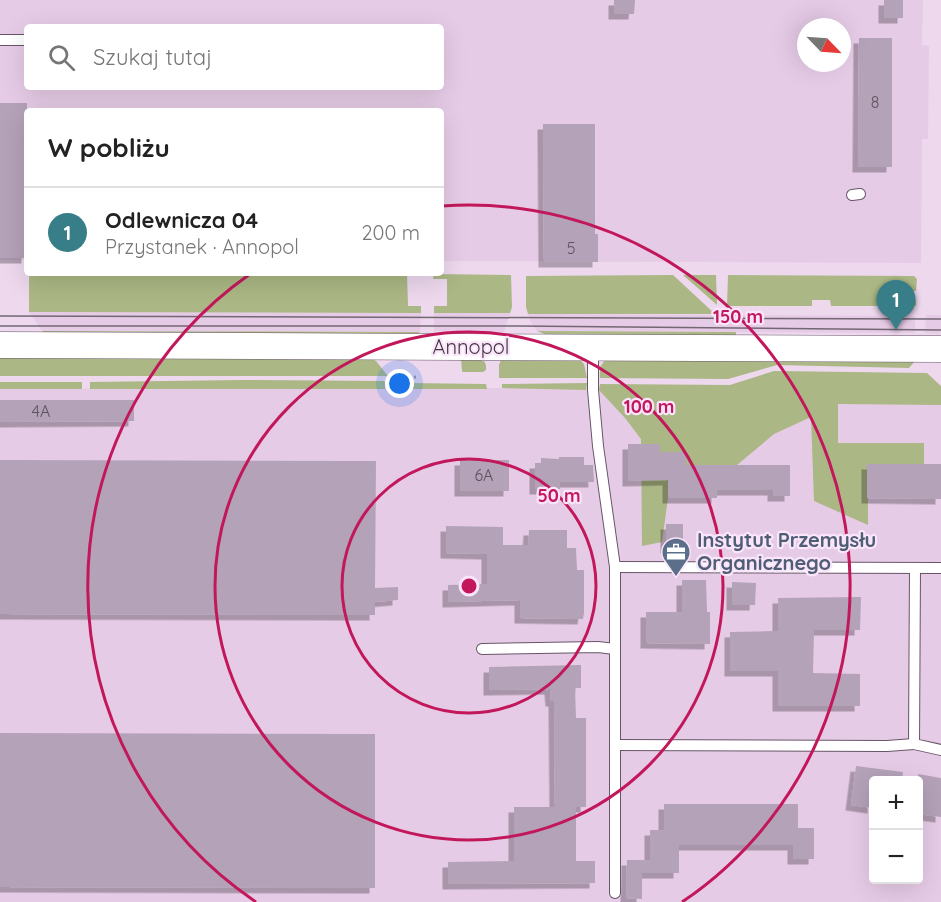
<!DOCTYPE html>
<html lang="pl">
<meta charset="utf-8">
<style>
:root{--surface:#fff;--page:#f2f2f2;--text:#222;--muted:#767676;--line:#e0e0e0;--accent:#377e88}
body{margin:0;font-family:Quicksand,sans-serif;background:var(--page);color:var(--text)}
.controls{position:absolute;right:18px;bottom:18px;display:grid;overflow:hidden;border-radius:6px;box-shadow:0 6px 24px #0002}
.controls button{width:54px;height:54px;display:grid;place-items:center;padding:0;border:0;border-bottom:2px solid var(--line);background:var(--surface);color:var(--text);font:30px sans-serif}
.compass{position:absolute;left:797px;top:18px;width:54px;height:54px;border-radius:50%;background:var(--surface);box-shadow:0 6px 24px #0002;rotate:115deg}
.you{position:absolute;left:400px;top:384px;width:21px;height:21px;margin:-15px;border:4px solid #fff;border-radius:50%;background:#1a73e8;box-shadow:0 0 0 9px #1a73e833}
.badge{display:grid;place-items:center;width:39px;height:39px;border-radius:50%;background:var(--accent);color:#fff;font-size:20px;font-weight:700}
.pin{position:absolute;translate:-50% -50px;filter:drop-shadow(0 2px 3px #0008)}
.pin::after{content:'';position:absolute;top:32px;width:21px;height:18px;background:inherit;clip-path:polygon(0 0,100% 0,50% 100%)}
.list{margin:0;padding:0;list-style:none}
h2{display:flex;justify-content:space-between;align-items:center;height:78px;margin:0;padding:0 24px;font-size:26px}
h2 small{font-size:20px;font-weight:400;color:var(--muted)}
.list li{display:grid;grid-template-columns:39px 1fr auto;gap:18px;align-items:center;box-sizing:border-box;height:90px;padding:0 24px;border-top:2px solid var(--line)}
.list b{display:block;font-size:22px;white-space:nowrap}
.list p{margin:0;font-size:20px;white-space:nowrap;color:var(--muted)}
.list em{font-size:20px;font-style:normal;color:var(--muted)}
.icon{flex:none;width:33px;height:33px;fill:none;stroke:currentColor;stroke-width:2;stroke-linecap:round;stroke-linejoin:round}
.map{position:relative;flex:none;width:941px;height:902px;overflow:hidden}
.search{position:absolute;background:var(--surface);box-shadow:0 6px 24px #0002;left:24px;top:24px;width:420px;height:66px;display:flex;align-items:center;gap:15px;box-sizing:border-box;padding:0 21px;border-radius:6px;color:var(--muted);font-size:22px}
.panel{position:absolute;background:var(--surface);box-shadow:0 6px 24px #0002;left:24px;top:108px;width:420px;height:168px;border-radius:6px}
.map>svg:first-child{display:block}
.built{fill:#e6cbe6;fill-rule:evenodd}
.green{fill:#abb784}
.building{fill:#b4a2b8;filter:url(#shadow)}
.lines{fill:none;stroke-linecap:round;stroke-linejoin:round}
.service-casing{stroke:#675568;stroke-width:12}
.tertiary-casing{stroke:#675568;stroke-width:27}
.path{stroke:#a394a4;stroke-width:3;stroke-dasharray:4.5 3;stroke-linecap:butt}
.service{stroke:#fff;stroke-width:10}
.tertiary{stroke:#fff;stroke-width:26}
.tram{stroke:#736773;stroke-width:1.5}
.ring{fill:none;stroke:#c2185b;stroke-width:3}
.labels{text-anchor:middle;stroke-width:4.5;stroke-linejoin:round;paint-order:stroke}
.number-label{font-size:16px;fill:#5d525e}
.street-label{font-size:20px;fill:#403840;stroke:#fbe5fb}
.service-label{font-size:20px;font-weight:bold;fill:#4e5e75;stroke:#fbe5fb;text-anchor:start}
.centre{fill:#c2185b;stroke:#fbe5fb;stroke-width:3}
.ring-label{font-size:18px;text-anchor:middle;font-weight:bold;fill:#c2185b;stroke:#fbe5fb;stroke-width:4.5;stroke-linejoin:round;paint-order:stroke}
</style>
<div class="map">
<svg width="941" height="902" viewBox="0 0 941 902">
<defs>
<filter id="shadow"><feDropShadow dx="-5.5" dy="5.5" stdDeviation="0" flood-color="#0004"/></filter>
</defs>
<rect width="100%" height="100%" fill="#edd8ee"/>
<g class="built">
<path d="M0,0h923l-1,45 7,1 -1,93h-6l-1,124 -480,-2v-150h-414v149h-27zM27,27h414v60h-414zM806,27h36v36h-36z"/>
<polygon points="29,312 421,313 420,332 42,331"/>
<polygon points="434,313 510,313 504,332 434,331"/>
<polygon points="528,314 915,316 915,333 537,331 531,322"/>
<polygon points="926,315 941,315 941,331 939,334 925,333"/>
<path d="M493,388l448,2v512h-941v-513zM874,780h44v100h-44z"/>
</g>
<g class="green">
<polygon points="29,273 407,273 408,306 421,306 421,313 29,312"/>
<polygon points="434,274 511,275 512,307 510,313 434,313 434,306 447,306 447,279 433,279"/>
<polygon points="673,275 715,314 528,314 526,307 526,276"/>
<polygon points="683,275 716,275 717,305"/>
<polygon points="728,275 914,276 917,279 916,291 908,291 908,299 916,300 916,306 831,306 830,300 812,300 812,306 727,306"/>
<polygon points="42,331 420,332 414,336 50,335"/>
<polygon points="537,331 736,332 736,340 552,337"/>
<polygon points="0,354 368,357 376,361 388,376 0,376"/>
<polygon points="578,358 584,364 587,378 499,378 499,365 501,360"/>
<polygon points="461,359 483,359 486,365 486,370 483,372 463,372 462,371"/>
<polygon points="605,360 915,361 909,368 777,365 728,379 600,378 600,367"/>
<polygon points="774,371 927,373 941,386 941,405 838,404 838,443 924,443 924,464 868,464 868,525 814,501 811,417 774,434 737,465 686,465 686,452 668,452 668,498 662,542 642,546 641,439 625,418 599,390 600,384 730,385"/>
<polygon points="241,380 384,381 385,382 385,389 90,389 90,382"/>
<rect x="0" y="382" width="82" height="7"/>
<polygon points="408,383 486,384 487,389 408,389"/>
<polygon points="587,383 586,390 502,388 502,384"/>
</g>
<g class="building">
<polygon points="614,0 635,0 634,14 614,14"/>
<rect x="884" y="0" width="19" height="18"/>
<polygon points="859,38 892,38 892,167 858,167"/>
<rect x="0" y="103" width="27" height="155"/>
<polygon points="543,124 595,124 595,234 598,234 598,262 544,262"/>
<polygon points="0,400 134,400 134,421 0,422"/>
<polygon points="628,444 660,444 660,452 686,452 686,465 790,465 790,496 773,496 773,490 717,490 717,498 668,498 668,480 628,481"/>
<polygon points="559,457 584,457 584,465 593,465 594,482 560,482 560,489 535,489 535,463 541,463 541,458 559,459"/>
<polygon points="0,460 376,461 375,588 398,587 398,600 375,602 375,615 0,614"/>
<rect x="460" y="460" width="49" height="31"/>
<polygon points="867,464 941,464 941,499 867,498"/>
<polygon points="666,524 683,524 683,547 666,548"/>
<polygon points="446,526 503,527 503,545 528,545 529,530 567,530 567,548 576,548 577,570 584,570 584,613 583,619 520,618 520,600 448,602 448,585 487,584 487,554 446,553"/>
<polygon points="682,580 706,580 707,612 710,612 710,644 646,643 646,612 682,612"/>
<polygon points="732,582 756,583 755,605 732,605"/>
<polygon points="861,597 860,630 814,630 813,673 860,674 860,706 778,706 778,671 730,671 730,632 778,631 778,598"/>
<polygon points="581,665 581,688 575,688 576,718 586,718 586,807 576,807 576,861 595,861 595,883 448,884 448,862 514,861 514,807 555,807 554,701 551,701 550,689 489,690 489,667"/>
<polygon points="0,733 375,734 375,888 0,887"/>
<polygon points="856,766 903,772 902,780 873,780 873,808 851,805"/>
<polygon points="918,774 941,778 941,817 918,814"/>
<polygon points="664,804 798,804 798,828 814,828 814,859 793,859 793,845 679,845 679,873 642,873 642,899 626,898 627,860 650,860 650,830 664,830"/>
</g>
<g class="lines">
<g class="service-casing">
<g id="service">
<polyline points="0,40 27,40"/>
<polyline points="852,195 860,194"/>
<polyline points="593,348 593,390 598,446 615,567 615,893"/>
<polyline points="615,567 941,568"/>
<polyline points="915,568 914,744 941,750"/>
<polyline points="482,649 598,647 615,649"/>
<polyline points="615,745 887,746 914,744"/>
</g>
</g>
<g class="tertiary-casing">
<polyline id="tertiary" points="0,345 941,349"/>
</g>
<polyline class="path" points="399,379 416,377"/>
<use href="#service" class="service"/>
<use href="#tertiary" class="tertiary"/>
<g class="tram">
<polyline points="0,316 941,319"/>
<polyline points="0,326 519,326 941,330"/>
</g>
</g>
<g class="ring">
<circle cx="469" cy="586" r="127"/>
<circle cx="469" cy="586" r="254"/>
<path d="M256 902A381 381 0 0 1 250 274M442 206A381 381 0 0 1 682 902"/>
</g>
<defs>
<g id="office-pin" transform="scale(1.5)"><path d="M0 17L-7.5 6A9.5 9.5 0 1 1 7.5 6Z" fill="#5c6f8a" stroke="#fbe5fb"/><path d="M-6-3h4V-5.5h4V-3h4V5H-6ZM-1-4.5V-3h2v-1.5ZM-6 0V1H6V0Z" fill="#fff"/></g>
</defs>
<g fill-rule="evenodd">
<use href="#office-pin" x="676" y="552"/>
</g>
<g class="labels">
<g class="number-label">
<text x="875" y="108">8</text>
<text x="571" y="254">5</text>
<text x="41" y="417">4A</text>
<text x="484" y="481">6A</text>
</g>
<g class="street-label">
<text x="471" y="354">Annopol</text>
</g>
<g class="service-label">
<text x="697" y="547">Instytut Przemysłu<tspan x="697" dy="23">Organicznego</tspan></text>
</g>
</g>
<circle cx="469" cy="586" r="9" class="centre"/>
<g class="ring-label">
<text x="738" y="323">150 m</text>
<text x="649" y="413">100 m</text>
<text x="559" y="502">50 m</text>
</g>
</svg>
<div class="controls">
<button>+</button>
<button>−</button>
</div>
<svg class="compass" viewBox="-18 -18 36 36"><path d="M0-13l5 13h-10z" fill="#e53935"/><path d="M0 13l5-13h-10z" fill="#767676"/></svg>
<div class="you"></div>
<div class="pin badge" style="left:896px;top:330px">1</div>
<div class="search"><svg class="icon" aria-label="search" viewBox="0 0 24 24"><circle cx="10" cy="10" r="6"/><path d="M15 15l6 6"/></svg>Szukaj tutaj</div>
<section class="panel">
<h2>W pobliżu<small></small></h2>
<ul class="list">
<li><span class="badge">1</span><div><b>Odlewnicza 04</b><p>Przystanek · Annopol</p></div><em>200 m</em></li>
</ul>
</section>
</div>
